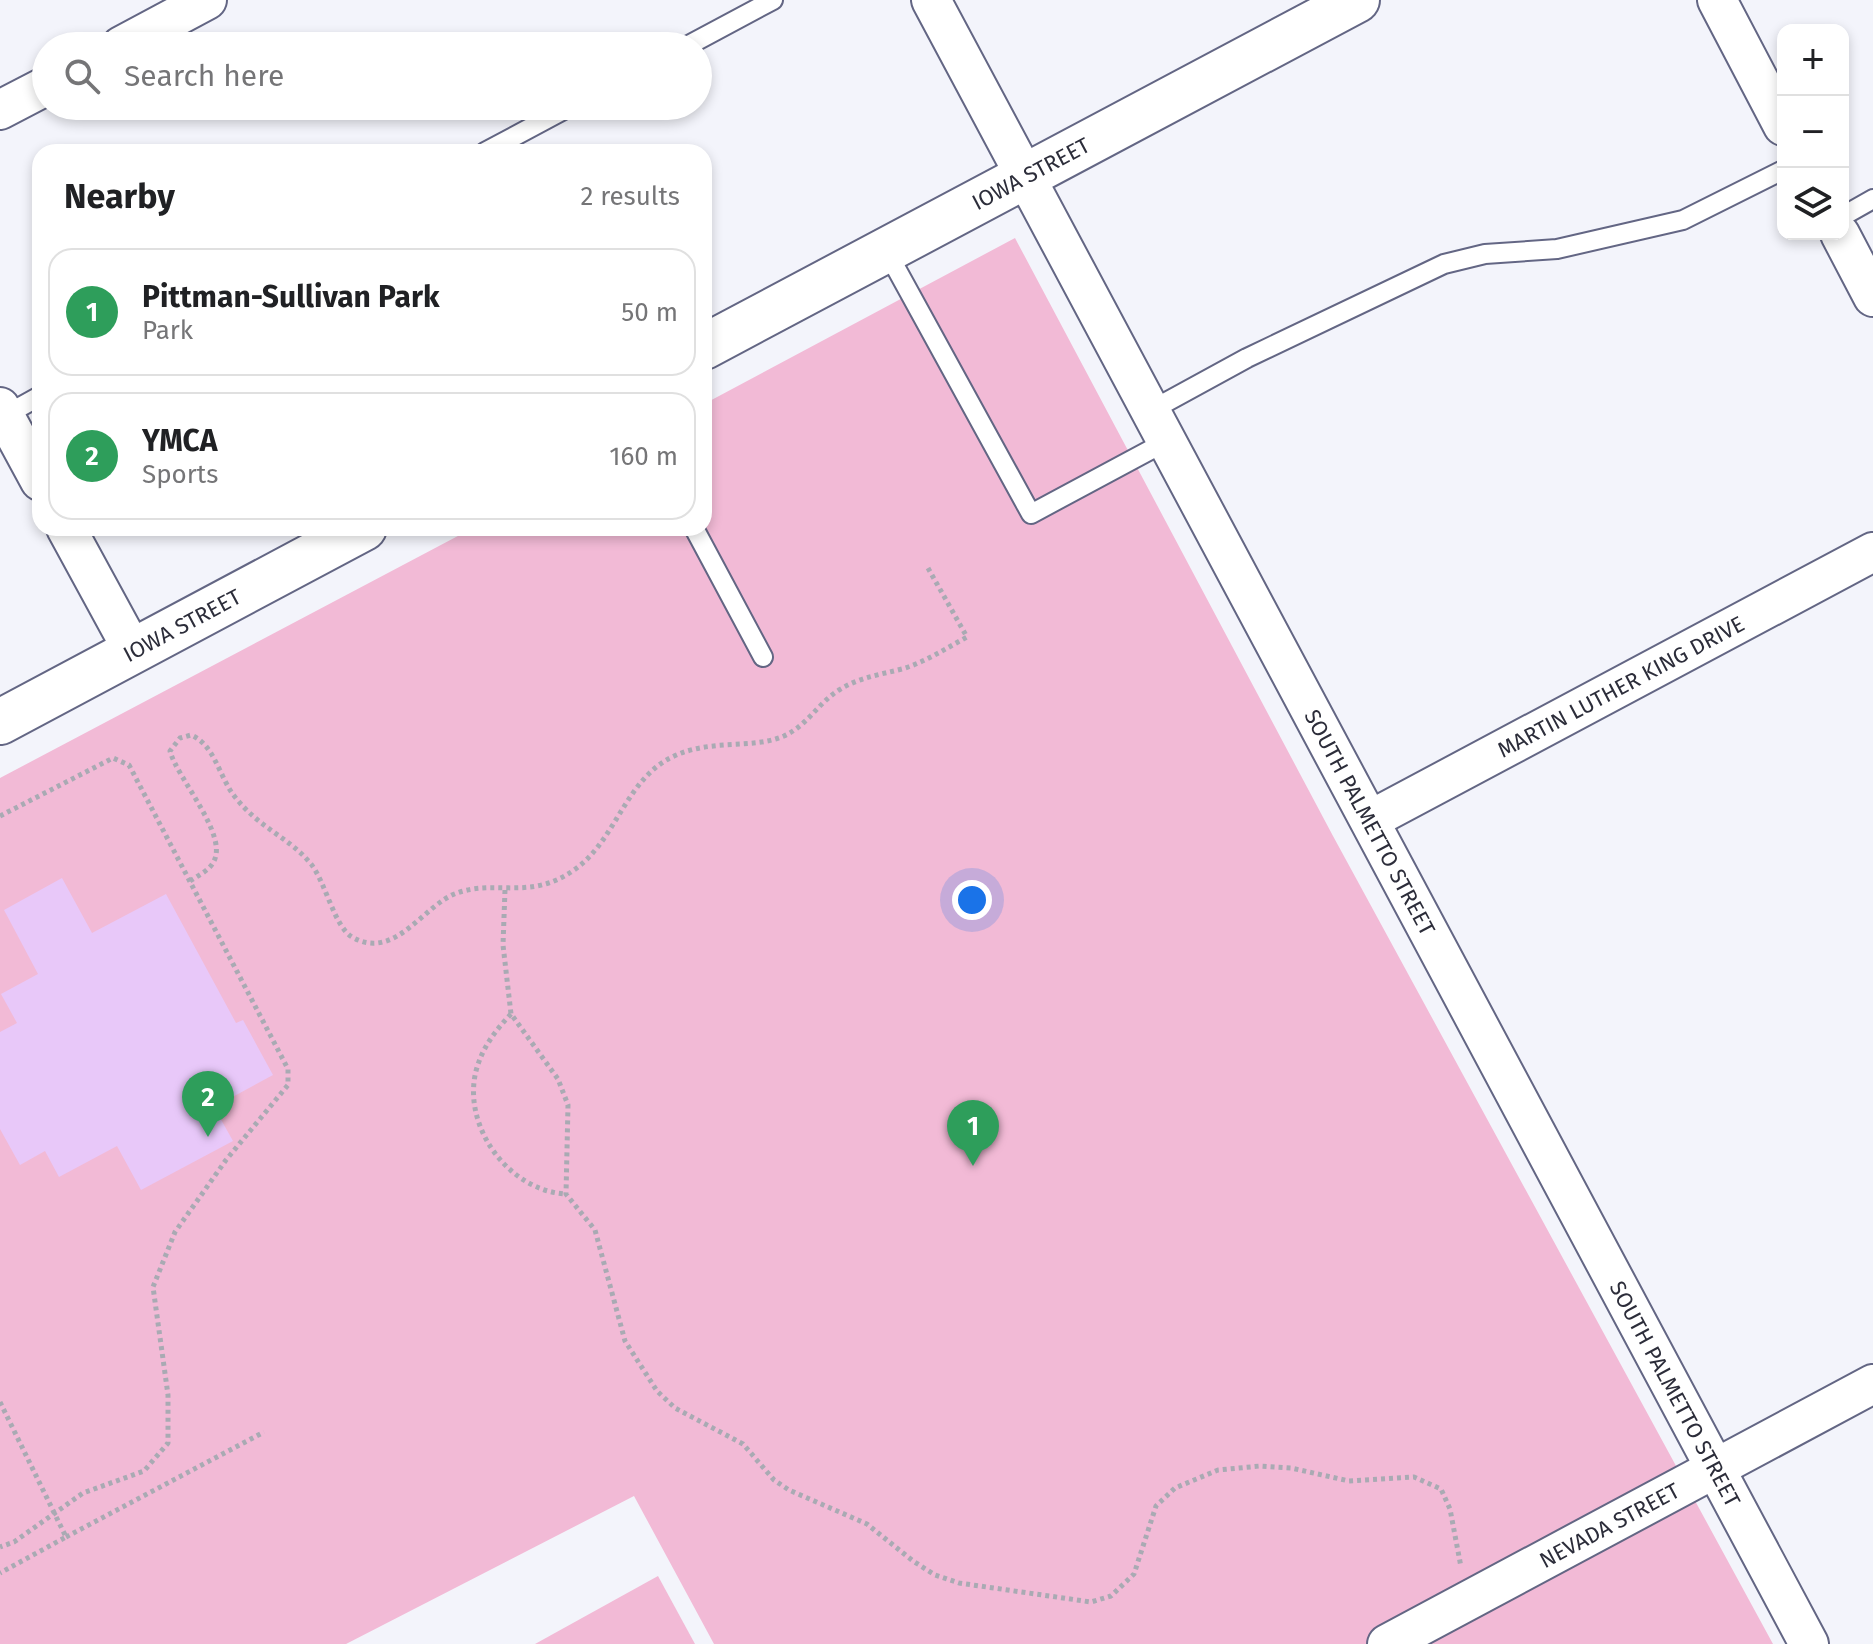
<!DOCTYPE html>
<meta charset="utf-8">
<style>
:root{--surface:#fff;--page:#f2f2f2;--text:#202124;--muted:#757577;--line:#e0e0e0;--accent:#675422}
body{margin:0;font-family:"Fira Sans",sans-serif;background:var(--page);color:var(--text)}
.controls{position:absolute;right:24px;top:24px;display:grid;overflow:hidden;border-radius:16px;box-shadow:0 4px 12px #0003}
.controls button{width:72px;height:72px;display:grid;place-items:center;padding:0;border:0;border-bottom:2px solid var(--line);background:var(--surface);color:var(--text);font:40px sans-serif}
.you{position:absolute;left:972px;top:900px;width:28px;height:28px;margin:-20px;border:6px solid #fff;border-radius:50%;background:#1a73e8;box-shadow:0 0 0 12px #1a73e833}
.badge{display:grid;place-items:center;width:52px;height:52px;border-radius:50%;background:var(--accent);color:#fff;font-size:26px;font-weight:700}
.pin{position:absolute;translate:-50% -66px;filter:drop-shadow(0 2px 4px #0008)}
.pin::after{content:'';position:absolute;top:42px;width:28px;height:24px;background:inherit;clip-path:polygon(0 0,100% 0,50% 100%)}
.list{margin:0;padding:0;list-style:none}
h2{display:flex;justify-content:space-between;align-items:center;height:104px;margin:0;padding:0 32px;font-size:34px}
h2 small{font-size:26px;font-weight:400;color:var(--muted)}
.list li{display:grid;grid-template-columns:52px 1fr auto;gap:24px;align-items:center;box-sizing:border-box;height:128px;margin:0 16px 16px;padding:0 16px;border:2px solid var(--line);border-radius:24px}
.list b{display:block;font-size:30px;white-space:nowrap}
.list p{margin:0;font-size:26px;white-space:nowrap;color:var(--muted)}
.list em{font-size:26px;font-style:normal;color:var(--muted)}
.icon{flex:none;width:44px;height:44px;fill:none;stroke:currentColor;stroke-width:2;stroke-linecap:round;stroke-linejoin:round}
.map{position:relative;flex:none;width:1873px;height:1644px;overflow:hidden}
.search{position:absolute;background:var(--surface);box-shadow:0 4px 12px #0003;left:32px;top:32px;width:680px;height:88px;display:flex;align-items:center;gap:20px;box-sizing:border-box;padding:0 28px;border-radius:44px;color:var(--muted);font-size:30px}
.panel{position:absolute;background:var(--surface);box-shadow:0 4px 12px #0003;left:32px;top:144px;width:680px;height:392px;border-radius:24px}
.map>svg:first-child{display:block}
.green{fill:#f2bad6}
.building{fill:#e8c8f9}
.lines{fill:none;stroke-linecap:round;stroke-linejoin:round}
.service-casing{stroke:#636684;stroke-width:22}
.minor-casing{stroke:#636684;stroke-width:42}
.secondary-casing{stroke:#636684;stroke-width:48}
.path{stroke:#a9aab3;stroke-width:5;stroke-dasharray:4 4;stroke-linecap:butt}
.service{stroke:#fff;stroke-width:18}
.minor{stroke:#fff;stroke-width:38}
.secondary{stroke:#fff;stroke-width:44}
.labels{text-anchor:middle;stroke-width:6;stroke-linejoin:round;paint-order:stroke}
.street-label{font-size:22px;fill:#2c2d3a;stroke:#f3f4fb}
</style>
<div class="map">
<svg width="1873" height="1644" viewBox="0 0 1873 1644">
<rect width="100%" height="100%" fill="#f3f4fb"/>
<g class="green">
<polygon points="1015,238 1333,836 1773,1644 714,1644 634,1496 346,1644 0,1644 0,778 473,528 704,528 704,404"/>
<polygon points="658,1576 695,1644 535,1644"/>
</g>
<polygon class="building" points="62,878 92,933 166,894 236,1023 243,1020 273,1075 214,1107 233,1141 141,1190 117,1146 59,1177 45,1151 20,1165 0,1129 0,1032 17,1023 1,994 38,974 4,910"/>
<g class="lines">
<g class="service-casing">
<g id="service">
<polyline points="687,46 773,0"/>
<polyline points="485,152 571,106"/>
<polyline points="1843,216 1873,199"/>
<polyline points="886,250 1031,514 1167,441"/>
<polyline points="1150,411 1247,358 1444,264 1485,254 1557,249 1683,220 1783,170"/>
<polyline points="2,417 40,396"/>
<polyline points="694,528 763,657"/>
</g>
</g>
<g class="minor-casing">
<g id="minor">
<path id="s1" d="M931,0l878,1644"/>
<polyline points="1717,0 1783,126"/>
<polyline points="121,46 207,0"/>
<polyline points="0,110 46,86"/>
<polyline points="1840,234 1873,297"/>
<polyline points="0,407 40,481"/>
<polyline points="66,528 133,651"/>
<path id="s2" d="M1370,820l503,-268"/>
<path id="s3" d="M1387,1644l486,-260"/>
</g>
</g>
<g class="secondary-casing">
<g id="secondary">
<path id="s4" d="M704,347l653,-347"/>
<path id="s5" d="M0,722l364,-194"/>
</g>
</g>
<g class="path">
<polyline points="0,816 113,758 129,765 288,1069 288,1085 226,1160 175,1232 153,1287 168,1395 168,1443 144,1471 83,1493 14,1542 0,1547"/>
<path d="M190,881c9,-6 20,-11 24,-20 14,-27 -37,-83 -44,-110l10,-13 11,-3c24,10 28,42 44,62 25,32 54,40 76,67 15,19 23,62 41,73 43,25 72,-33 105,-44 39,-14 73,8 117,-23 42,-29 51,-90 98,-113 39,-19 79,-7 112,-21 24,-11 34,-33 55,-46 21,-13 40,-15 63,-21 23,-7 43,-20 65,-32l-39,-69"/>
<polyline points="505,890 503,945 511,1014 558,1079 568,1105 566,1194 595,1230 625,1341 657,1391 675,1408 743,1444 774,1480 789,1490 867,1524 913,1561 935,1575 959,1583 1091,1602 1111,1596 1134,1574 1156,1506 1175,1488 1218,1470 1260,1466 1291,1468 1349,1481 1414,1477 1441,1489 1450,1509 1461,1567"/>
<path d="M511,1014c-16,17 -29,34 -35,57 -14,56 33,120 90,123"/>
<polyline points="0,1402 66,1537 0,1573"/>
<polyline points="66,1537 264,1432"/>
</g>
<use href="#service" class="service"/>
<use href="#minor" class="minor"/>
<use href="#secondary" class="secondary"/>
</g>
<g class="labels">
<g class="street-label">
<text dy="8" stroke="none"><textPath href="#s4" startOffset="370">IOWA STREET</textPath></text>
<text dy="8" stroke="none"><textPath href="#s5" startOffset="206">IOWA STREET</textPath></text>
<text dy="8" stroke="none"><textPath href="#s2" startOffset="284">MARTIN LUTHER KING DRIVE</textPath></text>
<text dy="8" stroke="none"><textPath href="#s1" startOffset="932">SOUTH PALMETTO STREET</textPath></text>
<text dy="8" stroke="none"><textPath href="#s1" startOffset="1580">SOUTH PALMETTO STREET</textPath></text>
<text dy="8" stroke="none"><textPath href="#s3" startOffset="252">NEVADA STREET</textPath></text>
</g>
</g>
</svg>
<div class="controls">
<button>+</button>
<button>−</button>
<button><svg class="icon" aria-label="layers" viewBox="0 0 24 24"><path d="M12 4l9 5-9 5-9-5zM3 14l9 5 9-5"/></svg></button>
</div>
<div class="you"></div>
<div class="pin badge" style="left:973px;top:1166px;background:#2e9e5b">1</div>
<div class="pin badge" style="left:208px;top:1137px;background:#2e9e5b">2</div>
<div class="search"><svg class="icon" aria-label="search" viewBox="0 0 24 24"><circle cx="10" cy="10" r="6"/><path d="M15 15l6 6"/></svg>Search here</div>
<section class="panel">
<h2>Nearby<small>2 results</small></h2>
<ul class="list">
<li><span class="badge" style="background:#2e9e5b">1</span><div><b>Pittman-Sullivan Park</b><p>Park</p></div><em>50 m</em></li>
<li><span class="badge" style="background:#2e9e5b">2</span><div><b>YMCA</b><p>Sports</p></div><em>160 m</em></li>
</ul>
</section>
</div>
